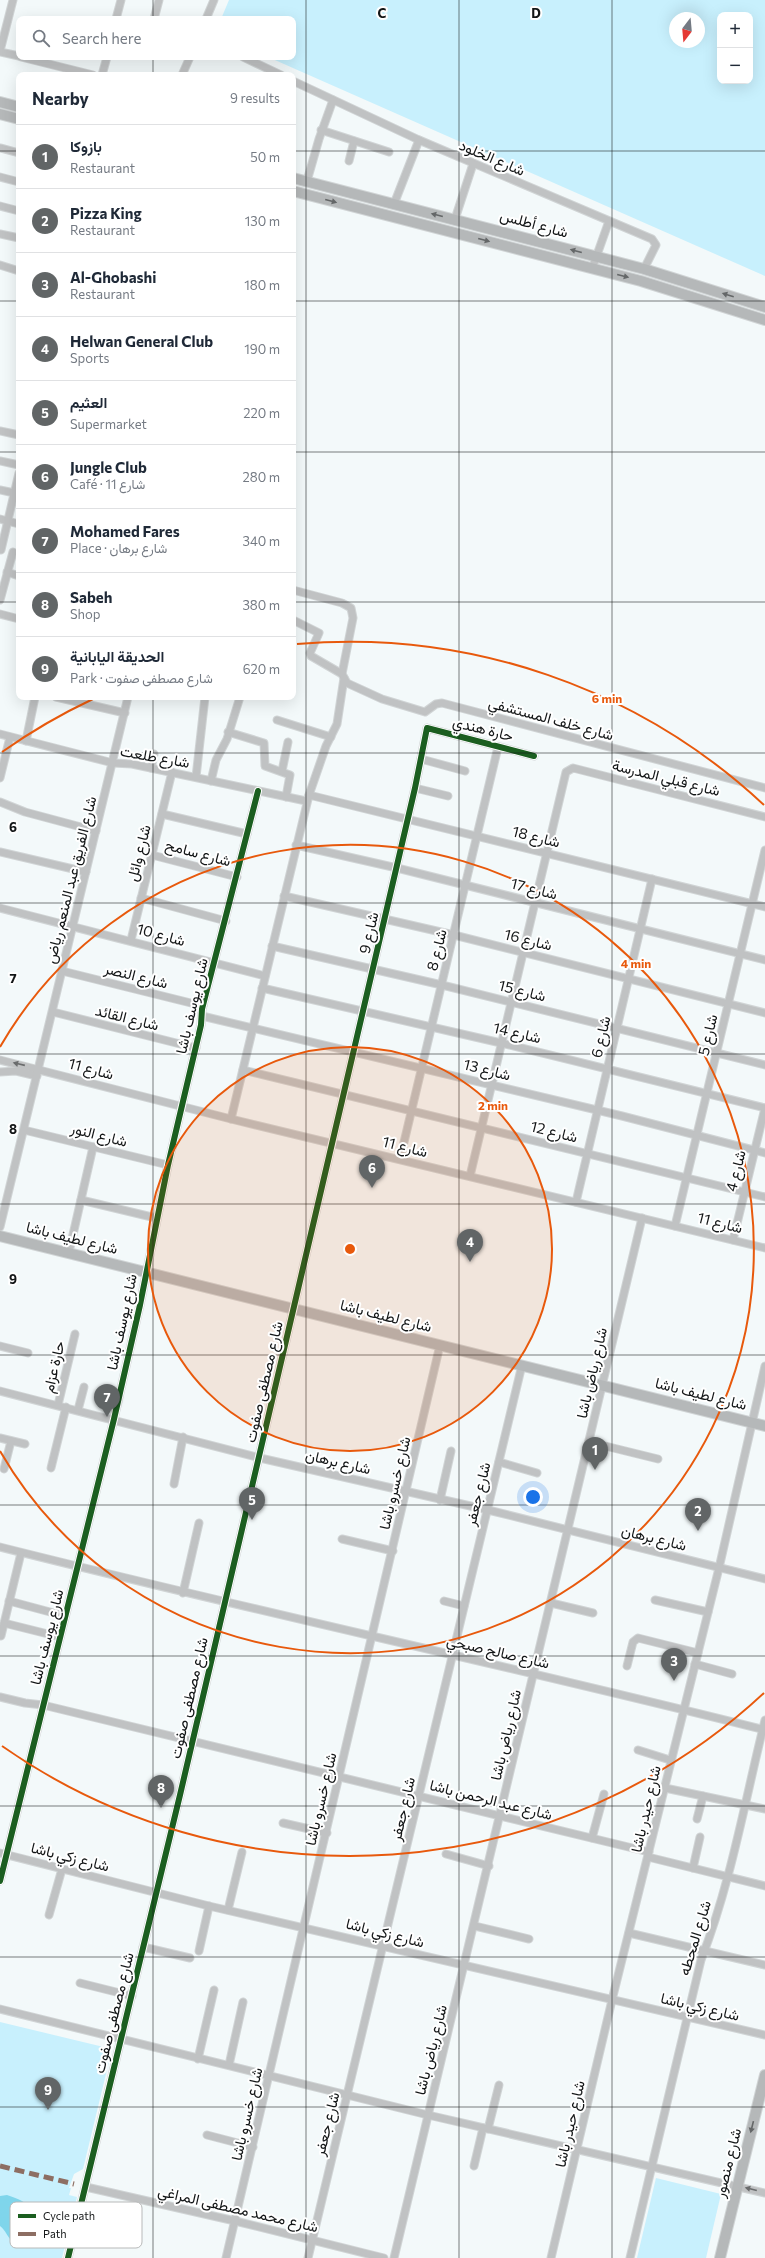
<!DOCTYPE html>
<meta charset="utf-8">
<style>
:root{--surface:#fff;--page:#f6f6f7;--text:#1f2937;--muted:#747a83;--line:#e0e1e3;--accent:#616566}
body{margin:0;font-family:Commissioner,Vazirmatn,sans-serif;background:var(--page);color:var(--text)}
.controls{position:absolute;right:12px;top:12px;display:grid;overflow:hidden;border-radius:8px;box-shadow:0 4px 16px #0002}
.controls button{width:36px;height:36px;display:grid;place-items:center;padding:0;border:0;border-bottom:1px solid var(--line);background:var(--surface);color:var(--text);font:20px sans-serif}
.compass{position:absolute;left:669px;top:12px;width:36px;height:36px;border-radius:50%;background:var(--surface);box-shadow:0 4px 16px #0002;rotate:196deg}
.you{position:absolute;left:533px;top:1497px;width:14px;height:14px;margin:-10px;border:3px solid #fff;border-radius:50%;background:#1a73e8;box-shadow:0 0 0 6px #1a73e833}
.badge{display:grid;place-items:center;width:26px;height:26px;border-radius:50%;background:var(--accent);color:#fff;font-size:13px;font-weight:700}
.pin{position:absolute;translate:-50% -33px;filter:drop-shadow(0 1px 2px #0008)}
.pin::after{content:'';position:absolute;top:21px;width:14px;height:12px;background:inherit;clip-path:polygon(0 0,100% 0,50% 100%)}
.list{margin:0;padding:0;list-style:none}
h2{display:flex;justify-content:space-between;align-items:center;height:52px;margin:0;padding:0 16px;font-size:17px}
h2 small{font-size:13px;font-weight:400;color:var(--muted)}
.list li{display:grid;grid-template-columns:26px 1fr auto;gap:12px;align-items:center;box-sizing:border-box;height:64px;padding:0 16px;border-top:1px solid var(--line)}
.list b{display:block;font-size:15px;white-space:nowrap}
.list p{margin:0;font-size:13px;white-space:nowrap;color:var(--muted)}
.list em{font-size:13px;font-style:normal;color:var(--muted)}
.icon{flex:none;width:22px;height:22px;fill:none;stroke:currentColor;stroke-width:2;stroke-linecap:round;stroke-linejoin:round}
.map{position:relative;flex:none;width:765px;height:2258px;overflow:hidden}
.search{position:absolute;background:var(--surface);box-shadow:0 4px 16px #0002;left:16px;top:16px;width:280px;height:44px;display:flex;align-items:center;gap:10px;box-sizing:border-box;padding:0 14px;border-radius:8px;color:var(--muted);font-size:15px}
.panel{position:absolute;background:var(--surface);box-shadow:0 4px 16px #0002;left:16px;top:72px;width:280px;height:628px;border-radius:8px}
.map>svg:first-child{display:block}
.green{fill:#c8f0fd;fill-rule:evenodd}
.water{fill:#7fd5eb}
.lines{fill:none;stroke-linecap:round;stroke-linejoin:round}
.street-casing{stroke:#d0d4d5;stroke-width:9}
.secondary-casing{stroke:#d0d4d5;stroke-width:12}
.street{stroke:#c0c2c3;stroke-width:7}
.secondary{stroke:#b5b8b9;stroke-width:10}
.quiet{stroke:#8d6e63;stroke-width:5;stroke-dasharray:10 5;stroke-linecap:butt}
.cycleway-casing{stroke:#fff;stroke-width:8}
.cycleway{stroke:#1b5e20;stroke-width:6}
.oneway{fill:#646768}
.oneway2{fill:#6a6c6d}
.grid{fill:none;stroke:#131617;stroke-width:1;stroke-opacity:0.55}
.ring{fill:none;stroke:#e8590c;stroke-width:2}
.labels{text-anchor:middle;stroke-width:4;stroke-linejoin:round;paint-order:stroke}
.street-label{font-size:15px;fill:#131617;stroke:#fff}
.key{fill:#fff;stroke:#b8b9b9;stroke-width:1}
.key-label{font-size:11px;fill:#131617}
.grid-label{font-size:13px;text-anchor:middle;font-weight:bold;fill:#131617;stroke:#fff;stroke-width:4;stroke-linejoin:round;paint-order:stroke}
.centre{fill:#e8590c;stroke:#fff;stroke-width:2}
.ring-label{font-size:12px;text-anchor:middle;font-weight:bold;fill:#e8590c;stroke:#fff;stroke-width:4;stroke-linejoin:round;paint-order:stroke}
</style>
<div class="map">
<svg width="765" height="2258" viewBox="0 0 765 2258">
<rect width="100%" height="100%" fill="#f3f9fa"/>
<g class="green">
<path d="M229,0h536v276l-497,-219h25v-38h-72zM720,15h30v66h-30zM675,18h24v24h-24z"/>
<polygon points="0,2022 112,2049 83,2169 74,2174 69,2188 71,2188 69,2195 77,2197 62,2258 0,2258"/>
<polygon points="656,2178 721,2194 706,2258 637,2258"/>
</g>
<path class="water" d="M7,2195c55,17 43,63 7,47 -7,-4 -8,-12 -14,-16v-30z"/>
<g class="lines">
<g class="street-casing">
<g id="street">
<polyline points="116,19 121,0"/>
<polyline points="154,19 159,0"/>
<polyline points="206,19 214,0"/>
<polyline points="0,51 13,0"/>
<polyline points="0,52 19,56"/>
<polyline points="21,57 93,75"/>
<polyline points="243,57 281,75"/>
<polyline points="102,75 107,57"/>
<polyline points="182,75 190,57"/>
<polyline points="293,81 419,140 652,239 656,245 644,269"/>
<polyline points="321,130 389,152"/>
<polyline points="1,148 19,153"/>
<polyline points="349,161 354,141"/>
<polyline points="0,177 19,182"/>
<polyline points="307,181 319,139 333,100"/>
<polyline points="394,204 419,140"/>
<polyline points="0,206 19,211"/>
<polyline points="455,219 473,164"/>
<polyline points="0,234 19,238"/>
<polyline points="0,265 19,271"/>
<polyline points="592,269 609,221"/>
<polyline points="0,431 19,435"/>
<polyline points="0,461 19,465"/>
<polyline points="0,490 19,494"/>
<polyline points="0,519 19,524"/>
<polyline points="1,550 19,473"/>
<polyline points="7,572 19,576"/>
<polyline points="293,590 342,603 351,608 353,618 342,674 347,683 382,699 425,712 436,704 442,703 765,788"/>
<polyline points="0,600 13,552"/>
<polyline points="0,614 19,619"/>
<polyline points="293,620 319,633 310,653 311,656 342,674"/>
<polyline points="56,697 125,713"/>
<polyline points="277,720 331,737"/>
<polyline points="228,732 264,743 265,766 290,775 286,797"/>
<polyline points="0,734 113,763 132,764 306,801"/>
<polyline points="26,741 35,697"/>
<polyline points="421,759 465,771"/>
<polyline points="151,768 154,754"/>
<polyline points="282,771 288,742"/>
<polyline points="196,777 205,697"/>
<polyline points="0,778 10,737"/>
<polyline points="211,781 216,760 227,739 240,697"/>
<polyline points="415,788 448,796"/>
<polyline points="309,795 326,746 337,724 344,678"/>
<polyline points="0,802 25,812 96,831"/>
<polyline points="162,814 247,834"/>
<polyline points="296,845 397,868 765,960"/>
<polyline points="0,852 86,872"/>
<polyline points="152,855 237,877"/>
<polyline points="284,896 454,935 765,1013"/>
<polyline points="141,898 226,921"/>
<polyline points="0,908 265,976"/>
<polyline points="131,940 172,772"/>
<polyline points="272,946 442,985 765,1065"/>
<polyline points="62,971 203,1006"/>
<polyline points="262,988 501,1043 765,1108"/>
<polyline points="53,1012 196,1048"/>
<polyline points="202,1016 622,1116 765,1153"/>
<polyline points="0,1060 231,1119 765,1248"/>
<polyline points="243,1070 765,1197"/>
<polyline points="0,1072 16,1071 37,1076"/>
<polyline points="231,1119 309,795 765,907"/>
<polyline points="24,1130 168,1165"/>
<polyline points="400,1159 498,747"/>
<polyline points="470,1176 566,772 573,768 577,769 765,817"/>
<polyline points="81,1200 156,1218"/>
<polyline points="576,1202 652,879"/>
<polyline points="675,1226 765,850"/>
<polyline points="0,1227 128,697"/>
<polyline points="733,1240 765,1108"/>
<polyline points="69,1252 93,1147"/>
<polyline points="0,1346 28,1353"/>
<polyline points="0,1391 260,1458 488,1510 765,1579"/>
<polyline points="58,1405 75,1334"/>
<polyline points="78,1410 84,1387"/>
<polyline points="0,1438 25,1444"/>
<polyline points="589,1442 658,1459"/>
<polyline points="499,1462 537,1473"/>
<polyline points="51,1468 66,1407"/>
<polyline points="4,1469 11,1441"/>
<polyline points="174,1484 183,1437"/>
<polyline points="440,1500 451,1451"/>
<polyline points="342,1539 393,1551"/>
<path d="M0,1547c254,64 511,119 765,183"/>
<polyline points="183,1593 199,1523"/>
<polyline points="655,1600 708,1612"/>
<polyline points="9,1601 65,1616"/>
<polyline points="444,1601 464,1606"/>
<polyline points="551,1603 593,1613"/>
<polyline points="4,1623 60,1637"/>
<polyline points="1,1636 21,1553"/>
<polyline points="695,1664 732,1674"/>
<polyline points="627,1666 633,1642 638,1638 698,1653"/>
<polyline points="0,1697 25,1703 43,1705 649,1852"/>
<polyline points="638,1750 670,1760"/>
<polyline points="665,1788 765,1809"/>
<polyline points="697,1819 703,1796"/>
<polyline points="283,1823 327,1833"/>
<polyline points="592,1838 604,1794"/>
<polyline points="0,1853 209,1906 765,2035"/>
<polyline points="446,1854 489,1866"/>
<polyline points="648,1857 765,1886"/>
<polyline points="693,1868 700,1837"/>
<polyline points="0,1881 114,1419 140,1305 168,1165 201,1025 202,1009 258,791"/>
<polyline points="228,1910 242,1852"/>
<polyline points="49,1915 62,1869"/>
<polyline points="475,1926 529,1939"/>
<polyline points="629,1933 765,1965"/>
<polyline points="143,1947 190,1958"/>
<polyline points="199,1951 209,1906"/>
<polyline points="80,1983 132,1996"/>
<polyline points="0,2009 428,2115 765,2193"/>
<polyline points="198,2059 214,1990"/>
<polyline points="229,2065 243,2002"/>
<polyline points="488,2129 499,2085"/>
<polyline points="207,2135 253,2147"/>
<polyline points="474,2166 483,2128"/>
<polyline points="86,2187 235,2221 384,2258"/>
<polyline points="68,2258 180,1795 415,788 427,728 534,756"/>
<polyline points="226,2258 440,1345"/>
<polyline points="308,2258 522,1365"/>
<polyline points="394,2258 642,1218"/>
<polyline points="551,2258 612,2000 719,1568 765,1366"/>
<path d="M630,2258l71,-298c30,-77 44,-160 64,-240"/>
</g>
</g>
<g class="secondary-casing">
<g id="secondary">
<polyline points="0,102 19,107"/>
<polyline points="0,114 19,119"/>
<polyline points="293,178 644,269 765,307"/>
<polyline points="293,191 641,281 765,320"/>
<polyline points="0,1236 765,1426"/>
<polyline points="720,2258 765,2075"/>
</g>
</g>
<use href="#street" class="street"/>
<use href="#secondary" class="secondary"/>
<polyline class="quiet" points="0,2166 74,2184"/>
<g class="cycleway-casing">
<g id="cycleway">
<polyline points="0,1881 114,1419 140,1305 168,1165 201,1025 202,1009 258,791"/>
<polyline points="68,2258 180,1795 415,788 427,728 534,756"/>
</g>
</g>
<use href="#cycleway" class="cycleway"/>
</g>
<defs><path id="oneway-solid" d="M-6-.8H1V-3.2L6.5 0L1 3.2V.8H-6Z"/></defs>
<g class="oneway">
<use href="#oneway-solid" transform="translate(331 201) rotate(15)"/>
<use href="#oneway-solid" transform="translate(437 215) rotate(-166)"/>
<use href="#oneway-solid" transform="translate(484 240) rotate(15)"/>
<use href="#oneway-solid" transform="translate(576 251) rotate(-165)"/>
<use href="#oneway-solid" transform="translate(623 276) rotate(14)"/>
<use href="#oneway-solid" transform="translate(728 295) rotate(-163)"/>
<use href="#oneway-solid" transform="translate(752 2127) rotate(104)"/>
</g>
<g class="oneway2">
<use href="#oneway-solid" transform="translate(19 1064) rotate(-167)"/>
<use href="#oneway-solid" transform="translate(751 2189) rotate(-166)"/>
</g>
<path class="grid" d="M153,0v19M306,0v2258M459,0v2258M612,0v2258M153,57v18M0,151h19M293,151h472M0,301h19M293,301h472M0,452h19M293,452h472M0,602h19M293,602h472M153,697v1561M0,753h765M0,903h765M0,1054h765M0,1204h765M0,1355h765M0,1505h765M0,1656h765M0,1806h765M0,1957h765M0,2107h765"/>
<circle cx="350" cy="1249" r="202" fill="#e8590c" fill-opacity=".12"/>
<g class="ring">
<circle cx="350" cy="1249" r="202"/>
<path d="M0 1047A404 404 0 1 1 0 1451"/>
<path d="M764 1693A607 607 0 0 1 2 1746M2 752A607 607 0 0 1 93 699M297 644A607 607 0 0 1 764 805"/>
</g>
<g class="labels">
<g class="street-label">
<text transform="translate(492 158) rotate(23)" y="5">شارع الخلود</text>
<text transform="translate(534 224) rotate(15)" y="5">شارع أطلس</text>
<text transform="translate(551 719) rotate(15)" y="5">شارع خلف المستشفي</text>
<text transform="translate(483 729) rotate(14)" y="5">حارة هندي</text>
<text transform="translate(155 757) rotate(10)" y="5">شارع طلعت</text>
<text transform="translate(666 778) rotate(14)" y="5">شارع قبلي المدرسة</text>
<text transform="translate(536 837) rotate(14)" y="5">شارع 18</text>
<text transform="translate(139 853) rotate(-76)" y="5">شارع وائل</text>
<text transform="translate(198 853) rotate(15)" y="5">شارع سامح</text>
<text transform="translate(71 880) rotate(-76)" y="5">شارع الفريق عبد المنعم رياض</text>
<text transform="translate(534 889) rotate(14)" y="5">شارع 17</text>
<text transform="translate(369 933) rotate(-77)" y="5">شارع 9</text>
<text transform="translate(161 935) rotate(15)" y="5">شارع 10</text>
<text transform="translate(528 940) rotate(14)" y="5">شارع 16</text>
<text transform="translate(437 950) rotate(-76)" y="5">شارع 8</text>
<text transform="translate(136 976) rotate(14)" y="5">شارع النصر</text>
<text transform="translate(522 991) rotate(14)" y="5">شارع 15</text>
<text transform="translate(192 1006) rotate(-77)" y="5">شارع يوسف باشا</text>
<text transform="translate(127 1018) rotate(14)" y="5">شارع القائد</text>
<text transform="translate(517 1033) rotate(13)" y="5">شارع 14</text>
<text transform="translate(708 1035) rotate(-77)" y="5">شارع 5</text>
<text transform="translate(601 1037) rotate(-77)" y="5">شارع 6</text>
<text transform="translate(91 1069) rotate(15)" y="5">شارع 11</text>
<text transform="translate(487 1070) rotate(14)" y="5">شارع 13</text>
<text transform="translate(554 1132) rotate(14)" y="5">شارع 12</text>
<text transform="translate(99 1135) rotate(14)" y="5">شارع النور</text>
<text transform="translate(405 1147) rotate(14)" y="5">شارع 11</text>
<text transform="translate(736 1171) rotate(-76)" y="5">شارع 4</text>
<text transform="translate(720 1223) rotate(14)" y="5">شارع 11</text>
<text transform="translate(72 1238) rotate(14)" y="5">شارع لطيف باشا</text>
<text transform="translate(386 1316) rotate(14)" y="5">شارع لطيف باشا</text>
<text transform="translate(122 1322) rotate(-78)" y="5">شارع يوسف باشا</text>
<text transform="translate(54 1367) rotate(-77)" y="5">حارة عزام</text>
<text transform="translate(592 1373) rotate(-77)" y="5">شارع رياض باشا</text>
<text transform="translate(264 1382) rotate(-77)" y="5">شارع مصطفى صفوت</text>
<text transform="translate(701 1394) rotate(14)" y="5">شارع لطيف باشا</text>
<text transform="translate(338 1462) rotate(13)" y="5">شارع برهان</text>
<text transform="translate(395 1483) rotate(-77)" y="5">شارع خسرو باشا</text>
<text transform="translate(478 1494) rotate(-76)" y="5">شارع جعفر</text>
<text transform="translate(654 1538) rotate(14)" y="5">شارع برهان</text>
<text transform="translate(47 1637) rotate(-76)" y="5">شارع يوسف باشا</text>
<text transform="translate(498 1652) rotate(13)" y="5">شارع صالح صبحي</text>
<text transform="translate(189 1698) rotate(-77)" y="5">شارع مصطفى صفوت</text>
<text transform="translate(506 1735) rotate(-77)" y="5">شارع رياض باشا</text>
<text transform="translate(321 1799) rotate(-77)" y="5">شارع خسرو باشا</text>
<text transform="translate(491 1800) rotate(14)" y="5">شارع عبد الرحمن باشا</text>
<text transform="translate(403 1809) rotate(-77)" y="5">شارع جعفر</text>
<text transform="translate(646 1809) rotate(-77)" y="5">شارع حيدر باشا</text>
<text transform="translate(70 1857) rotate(14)" y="5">شارع زكي باشا</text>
<text transform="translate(385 1933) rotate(14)" y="5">شارع زكي باشا</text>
<text transform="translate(695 1938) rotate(-73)" y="5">شارع المحطه</text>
<text transform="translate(700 2007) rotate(13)" y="5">شارع زكي باشا</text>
<text transform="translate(114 2013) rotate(-76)" y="5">شارع مصطفى صفوت</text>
<text transform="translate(431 2050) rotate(-76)" y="5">شارع رياض باشا</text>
<text transform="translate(247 2114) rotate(-77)" y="5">شارع خسرو باشا</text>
<text transform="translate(327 2124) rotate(-76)" y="5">شارع جعفر</text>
<text transform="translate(570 2124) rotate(-77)" y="5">شارع حيدر باشا</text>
<text transform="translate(728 2163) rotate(-76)" y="5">شارع منصور</text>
<text transform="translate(238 2209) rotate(13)" y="5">شارع محمد مصطفى المراغي</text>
</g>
</g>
<rect x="10" y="2202" width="132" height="46" rx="6" class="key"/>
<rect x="18" y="2214" width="18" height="4" fill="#1b5e20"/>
<rect x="18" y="2232" width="18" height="4" fill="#8d6e63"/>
<g class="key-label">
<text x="43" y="2220">Cycle path</text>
<text x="43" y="2238">Path</text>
</g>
<g class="grid-label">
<text x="382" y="18">C</text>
<text x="536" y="18">D</text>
<text x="13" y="832">6</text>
<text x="13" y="983">7</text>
<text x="13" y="1134">8</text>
<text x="13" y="1284">9</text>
</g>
<circle cx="350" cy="1249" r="6" class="centre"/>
<g class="ring-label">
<text x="607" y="703">6 min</text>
<text x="636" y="968">4 min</text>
<text x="493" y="1110">2 min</text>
</g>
</svg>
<div class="controls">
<button>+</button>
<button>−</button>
</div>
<svg class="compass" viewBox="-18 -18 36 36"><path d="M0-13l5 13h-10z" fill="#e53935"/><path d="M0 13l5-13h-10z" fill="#747a83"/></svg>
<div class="you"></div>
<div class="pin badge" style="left:595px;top:1470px">1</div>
<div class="pin badge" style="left:698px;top:1531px">2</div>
<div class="pin badge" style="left:674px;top:1681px">3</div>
<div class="pin badge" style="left:470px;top:1262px">4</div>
<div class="pin badge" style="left:252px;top:1520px">5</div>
<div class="pin badge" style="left:372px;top:1188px">6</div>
<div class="pin badge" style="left:107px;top:1417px">7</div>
<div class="pin badge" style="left:161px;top:1808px">8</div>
<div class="pin badge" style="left:48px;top:2110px">9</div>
<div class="search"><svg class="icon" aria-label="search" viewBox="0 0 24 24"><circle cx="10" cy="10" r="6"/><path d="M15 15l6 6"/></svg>Search here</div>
<section class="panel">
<h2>Nearby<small>9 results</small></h2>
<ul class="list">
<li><span class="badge">1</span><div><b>بازوكا</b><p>Restaurant</p></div><em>50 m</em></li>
<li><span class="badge">2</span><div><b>Pizza King</b><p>Restaurant</p></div><em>130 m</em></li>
<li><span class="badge">3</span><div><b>Al-Ghobashi</b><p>Restaurant</p></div><em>180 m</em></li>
<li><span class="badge">4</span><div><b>Helwan General Club</b><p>Sports</p></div><em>190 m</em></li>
<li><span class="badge">5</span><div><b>العثيم</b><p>Supermarket</p></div><em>220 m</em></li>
<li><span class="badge">6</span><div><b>Jungle Club</b><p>Café · شارع 11</p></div><em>280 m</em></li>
<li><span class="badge">7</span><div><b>Mohamed Fares</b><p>Place · شارع برهان</p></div><em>340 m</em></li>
<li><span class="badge">8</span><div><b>Sabeh</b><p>Shop</p></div><em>380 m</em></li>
<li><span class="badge">9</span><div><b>الحديقة اليابانية</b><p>Park · شارع مصطفى صفوت</p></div><em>620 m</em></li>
</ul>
</section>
</div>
